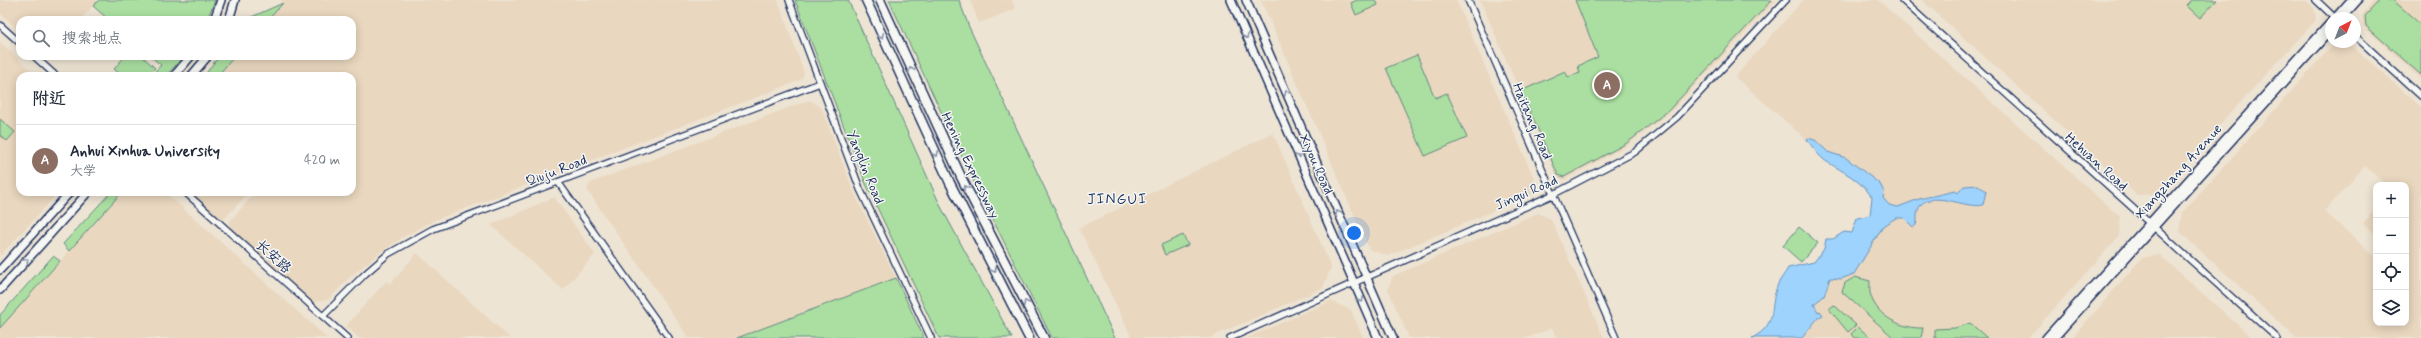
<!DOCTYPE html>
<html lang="zh">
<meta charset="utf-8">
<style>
:root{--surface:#fff;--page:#f2f2f3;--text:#1f2937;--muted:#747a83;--line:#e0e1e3;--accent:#0f766e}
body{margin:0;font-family:Mynerve,"LXGW WenKai TC",sans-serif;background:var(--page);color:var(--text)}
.controls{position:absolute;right:12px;bottom:12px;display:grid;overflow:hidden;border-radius:8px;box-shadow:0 2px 10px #0003}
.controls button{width:36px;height:36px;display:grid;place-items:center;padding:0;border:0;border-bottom:1px solid var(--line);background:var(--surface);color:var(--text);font:20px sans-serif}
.compass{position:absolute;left:2325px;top:12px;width:36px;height:36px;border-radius:50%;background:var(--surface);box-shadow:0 2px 10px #0003;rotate:42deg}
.you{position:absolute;left:1354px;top:233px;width:14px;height:14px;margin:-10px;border:3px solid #fff;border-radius:50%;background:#1a73e8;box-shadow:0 0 0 6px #1a73e833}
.badge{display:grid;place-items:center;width:26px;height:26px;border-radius:50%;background:var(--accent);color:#fff;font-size:13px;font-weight:700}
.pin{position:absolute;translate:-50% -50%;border:2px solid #fff;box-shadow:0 1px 4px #0006}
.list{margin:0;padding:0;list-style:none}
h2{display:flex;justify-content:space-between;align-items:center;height:52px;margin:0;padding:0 16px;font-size:17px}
h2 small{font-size:13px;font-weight:400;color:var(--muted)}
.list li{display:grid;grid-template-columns:26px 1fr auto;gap:12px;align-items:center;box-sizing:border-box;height:72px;padding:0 16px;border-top:1px solid var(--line)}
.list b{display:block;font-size:15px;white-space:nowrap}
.list p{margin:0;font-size:13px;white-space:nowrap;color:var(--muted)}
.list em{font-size:13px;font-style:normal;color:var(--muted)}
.icon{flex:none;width:22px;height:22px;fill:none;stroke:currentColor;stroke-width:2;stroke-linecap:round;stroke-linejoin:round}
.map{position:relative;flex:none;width:2421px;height:338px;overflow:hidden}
.search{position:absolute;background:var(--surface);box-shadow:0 2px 10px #0003;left:16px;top:16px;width:340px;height:44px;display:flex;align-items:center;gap:10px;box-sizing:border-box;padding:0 14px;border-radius:12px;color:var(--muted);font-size:15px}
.panel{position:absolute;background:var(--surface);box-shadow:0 2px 10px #0003;left:16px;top:72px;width:340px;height:124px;border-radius:12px}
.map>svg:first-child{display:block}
.built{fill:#e9d7bf;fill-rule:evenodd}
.green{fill:#aadfa1;stroke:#628780}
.water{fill:#9dd3fc;stroke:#6991bd}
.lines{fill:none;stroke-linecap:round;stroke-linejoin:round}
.minor-casing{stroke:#1b2f5e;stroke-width:8}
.major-casing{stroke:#1b2f5e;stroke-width:10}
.highway-casing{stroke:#1b2f5e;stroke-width:11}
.minor{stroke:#f6f6f2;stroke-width:5.5}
.major{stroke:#f6f6f2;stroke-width:7}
.highway{stroke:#f6f6f2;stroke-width:8}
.oneway{stroke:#8892a8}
.labels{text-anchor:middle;stroke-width:3;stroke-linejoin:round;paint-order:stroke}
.street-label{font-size:14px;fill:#1b2f5e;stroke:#f6f6f2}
.neighbourhood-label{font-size:15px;letter-spacing:1px;fill:#1b2f5e;stroke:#f6f6f2}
</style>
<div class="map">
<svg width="2421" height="338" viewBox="0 0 2421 338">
<rect width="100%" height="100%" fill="#eee4d4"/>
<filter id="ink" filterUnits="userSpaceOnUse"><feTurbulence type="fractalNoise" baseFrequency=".025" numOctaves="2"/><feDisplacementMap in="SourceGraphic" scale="8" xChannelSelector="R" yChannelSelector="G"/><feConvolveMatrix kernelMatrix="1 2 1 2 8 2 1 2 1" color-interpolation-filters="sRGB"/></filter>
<g filter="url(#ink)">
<g class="built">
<polygon points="0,0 99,0 80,20 20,20 20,31 0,13"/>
<polygon points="281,0 778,0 804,73 801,80 435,220 403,237 378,254 350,277 328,300 313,302 230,228 230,221 256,192 352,192 352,76 217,76 235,56 352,56 352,20 268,20 283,3"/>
<polygon points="970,0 1012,0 1015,9 979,23"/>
<polygon points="1261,0 1456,0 1537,185 1533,194 1388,256 1369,249"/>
<polygon points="1480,0 1776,0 1670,112 1628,145 1564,180 1557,177"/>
<polygon points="1803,0 1878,0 2120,217 2119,236 2028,338 1802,338 1818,318 1822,315 1818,312 1814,304 1824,296 1830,278 1841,279 1854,274 1884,225 1896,218 1904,218 1913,226 1918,210 1927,200 1939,199 1976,207 1983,205 1986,191 1978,185 1964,186 1958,193 1955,191 1932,195 1898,207 1889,205 1883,198 1882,187 1875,181 1846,158 1828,152 1815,140 1808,138 1807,140 1735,77"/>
<polygon points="1922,0 2305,0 2314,8 2316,20 2156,194 2137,195"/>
<polygon points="2375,0 2421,0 2421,79 2363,26 2362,15"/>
<polygon points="0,42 37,76 20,76 20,192 59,192 0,256"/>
<path d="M2351,45l70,62v231h-125l-117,-107 3,-18 150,-167zM2365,166l21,19h20v138h-30v-65l-52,-47z"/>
<polygon points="809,100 821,107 855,195 896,278 737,338 689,338 587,190 590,183"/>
<polygon points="1273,133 1331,267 1323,288 1209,338 1132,338 1079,228"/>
<polygon points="122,192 165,192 327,338 0,338 0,328"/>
<polygon points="190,192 249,192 225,218 219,219"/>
<polygon points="554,197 595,254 563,290 491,225"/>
<polygon points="2376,209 2376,235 2363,223"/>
<polygon points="1538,213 1551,219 1604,338 1557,338 1552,328 1527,338 1409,338 1388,289 1393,276"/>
<polygon points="417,253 510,338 359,338 346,326 386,281 390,284"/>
<polygon points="2160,255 2252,338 2072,338 2142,258"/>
<polygon points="1331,301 1351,310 1363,338 1247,338"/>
</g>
<g class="green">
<polygon points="99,0 215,0 207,20 109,20 93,6"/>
<polygon points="795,0 848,0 941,207 1012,338 939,338 866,184"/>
<polygon points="889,0 959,0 969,27 1115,338 1052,338 969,172"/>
<polygon points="1357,0 1376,0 1378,5 1356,15 1351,3"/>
<polygon points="1575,0 1772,0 1669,110 1627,143 1564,177 1558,175 1521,91 1565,71 1568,77 1580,73 1578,66 1598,57"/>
<polygon points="2192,0 2217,0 2200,18 2187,6"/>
<polygon points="2380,0 2393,0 2421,25 2421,75 2366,26 2365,16"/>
<polygon points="283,3 268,20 245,20"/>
<polygon points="1417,55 1435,98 1447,93 1467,138 1425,156 1386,68"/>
<polygon points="125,56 142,56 155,68 147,76 122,76 114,69"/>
<polygon points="150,56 184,56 166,76 151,76 161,65"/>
<polygon points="219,56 235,56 217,76 204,76"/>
<polygon points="0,119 15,132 7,141 0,135"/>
<polygon points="111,192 122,192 69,251 63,244"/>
<polygon points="1799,227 1818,243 1801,262 1783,246"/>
<polygon points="1183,235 1188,245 1165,255 1161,245"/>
<polygon points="53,256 60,261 0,328 0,315"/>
<path d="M1855,277l15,4c0,4 -1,11 1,15 6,21 32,33 52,32l-2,10h-27l-52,-46 3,-9z"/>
<polygon points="896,278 924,338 737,338"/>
<polygon points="1834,305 1856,325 1848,332 1829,309"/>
<polygon points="1970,323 1987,338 1935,338 1935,329 1955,328"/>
<polygon points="1858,327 1871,338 1854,338 1851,334"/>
</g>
<path class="water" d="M1808,138l7,2 13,12 18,6 34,26 4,8 -1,6 6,7 9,2 21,-8 36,-8 3,2 6,-7 14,-1 8,6 -3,14c-17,5 -56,-19 -65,5 -2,5 0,10 -2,15l-3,2 -9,-9h-8l-12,7 -30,49 -13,5 -11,-1 -6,18 -10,8 4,8 2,-1 3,4 -5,3 -16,20h-50c27,-14 16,-30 26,-54 2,-5 7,-10 10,-16l26,-6 10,-13 2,-10h7l11,-7 8,1 5,-15 13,-3 2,-18c-12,-17 -28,-25 -45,-35 -8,-5 -14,-15 -20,-22z"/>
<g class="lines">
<g class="minor-casing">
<g id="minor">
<polyline points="789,0 860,189 931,338"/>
<polyline points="1468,0 1616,338"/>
<polyline points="1902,0 2277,338"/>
<polyline points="2316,0 2335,18"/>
<polyline points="0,25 20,43"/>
<polyline points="2355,36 2421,96"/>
<polyline points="34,56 56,76"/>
<polyline points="558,182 669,338"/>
<polyline points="185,192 347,338"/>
<polyline points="323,316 365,274 388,254 433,229 820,83"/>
<polyline points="1230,338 1552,195 1635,152 1677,117 1786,0"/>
</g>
</g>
<g class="major-casing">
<g id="major">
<polyline points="1231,0 1378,338"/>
<polyline points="1246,0 1393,338"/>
<polyline points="2335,18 2351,0"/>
<polyline points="2342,18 2358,0"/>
<polyline points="214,20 221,0"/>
<polyline points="229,20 235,0"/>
<polyline points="174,76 191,56"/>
<polyline points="191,76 208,56"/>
<polyline points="0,270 70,192"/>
<polyline points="0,290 88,192"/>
<polyline points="2046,338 2331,22"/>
<polyline points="2054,338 2331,30"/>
</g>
</g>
<g class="highway-casing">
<g id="highway">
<polyline points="866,0 950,183 1029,338"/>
<polyline points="880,0 962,179 1044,338"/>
</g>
</g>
<use href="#minor" class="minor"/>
<use href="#major" class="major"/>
<use href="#highway" class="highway"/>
</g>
<defs><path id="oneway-chevron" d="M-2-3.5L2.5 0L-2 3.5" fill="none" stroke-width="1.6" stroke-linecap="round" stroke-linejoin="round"/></defs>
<g class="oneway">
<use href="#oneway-chevron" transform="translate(881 36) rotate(65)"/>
<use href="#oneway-chevron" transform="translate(1246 36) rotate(66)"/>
<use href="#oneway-chevron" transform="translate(911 70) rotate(-115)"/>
<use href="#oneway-chevron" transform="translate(1287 93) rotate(-113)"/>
<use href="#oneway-chevron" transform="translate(936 154) rotate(65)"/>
<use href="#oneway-chevron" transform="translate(1299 155) rotate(66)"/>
<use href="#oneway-chevron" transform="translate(966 188) rotate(-117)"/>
<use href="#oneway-chevron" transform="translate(1338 213) rotate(-114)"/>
<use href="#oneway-chevron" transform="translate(26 261) rotate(-48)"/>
<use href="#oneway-chevron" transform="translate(994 270) rotate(63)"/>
<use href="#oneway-chevron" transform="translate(1361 300) rotate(66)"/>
<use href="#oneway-chevron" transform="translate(1026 303) rotate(-117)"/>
</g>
</g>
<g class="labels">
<g class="street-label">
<text transform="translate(1533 121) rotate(67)" y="5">Haitang Road</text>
<text transform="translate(2097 161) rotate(42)" y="5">Hehuan Road</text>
<text transform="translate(1317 164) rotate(66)" y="5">Xiyou Road</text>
<text transform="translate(971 165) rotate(64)" y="5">Hening Expressway</text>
<text transform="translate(866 167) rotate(68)" y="5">Yanglin Road</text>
<text transform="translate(556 170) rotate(-21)" y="5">Qiuju Road</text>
<text transform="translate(2178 171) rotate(-48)" y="5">Xiangzhang Avenue</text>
<text transform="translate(1526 192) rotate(-24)" y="5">Jingui Road</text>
<text transform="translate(274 256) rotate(42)" y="5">长安路</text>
</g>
<g class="neighbourhood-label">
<text x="1117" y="204">JINGUI</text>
</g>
</g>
</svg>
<div class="controls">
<button>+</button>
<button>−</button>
<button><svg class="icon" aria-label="locate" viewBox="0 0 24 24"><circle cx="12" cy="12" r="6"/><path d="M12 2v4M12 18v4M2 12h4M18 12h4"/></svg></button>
<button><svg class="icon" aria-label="layers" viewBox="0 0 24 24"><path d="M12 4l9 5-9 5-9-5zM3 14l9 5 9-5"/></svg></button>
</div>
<svg class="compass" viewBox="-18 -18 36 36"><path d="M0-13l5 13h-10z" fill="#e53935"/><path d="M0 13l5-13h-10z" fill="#747a83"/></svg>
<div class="you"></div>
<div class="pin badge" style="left:1607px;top:85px;background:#8d6e63">A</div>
<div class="search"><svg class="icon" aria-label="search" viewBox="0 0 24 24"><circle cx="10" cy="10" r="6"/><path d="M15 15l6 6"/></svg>搜索地点</div>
<section class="panel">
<h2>附近<small></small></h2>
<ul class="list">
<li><span class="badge" style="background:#8d6e63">A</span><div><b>Anhui Xinhua University</b><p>大学</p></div><em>420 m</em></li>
</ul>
</section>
</div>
